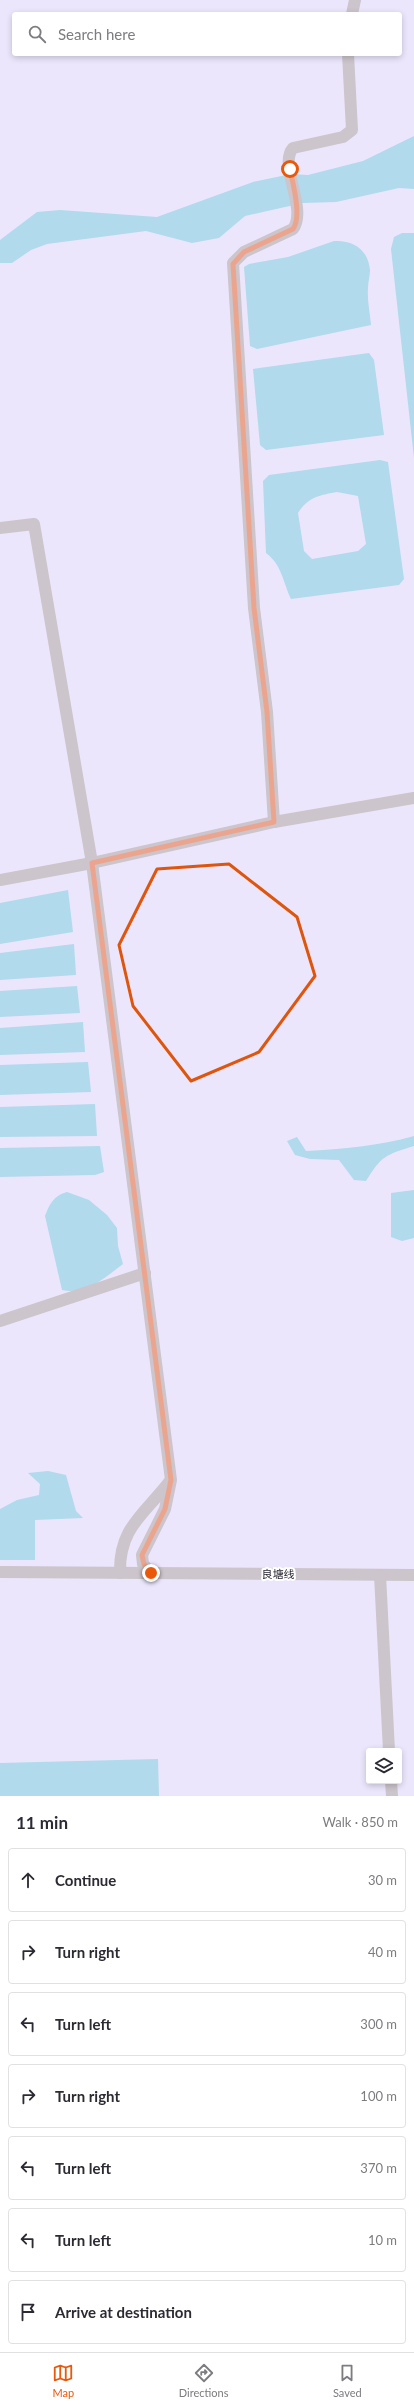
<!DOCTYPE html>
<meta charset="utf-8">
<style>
:root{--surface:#fff;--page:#f7f7f7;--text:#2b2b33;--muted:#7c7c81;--line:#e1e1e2;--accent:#ea580c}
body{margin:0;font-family:Lato,"Noto Sans SC",sans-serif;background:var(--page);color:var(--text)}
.controls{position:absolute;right:12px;bottom:12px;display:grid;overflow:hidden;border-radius:4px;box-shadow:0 2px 6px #0003}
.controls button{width:36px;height:36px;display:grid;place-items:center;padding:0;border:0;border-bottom:1px solid var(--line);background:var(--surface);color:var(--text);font:20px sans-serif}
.stop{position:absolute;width:12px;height:12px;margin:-9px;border:3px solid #ea580c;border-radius:50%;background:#fff}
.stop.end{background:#ea580c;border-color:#fff;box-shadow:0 1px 4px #0008}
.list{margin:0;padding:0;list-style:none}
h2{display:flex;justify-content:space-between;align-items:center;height:52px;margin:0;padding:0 16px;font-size:17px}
h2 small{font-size:13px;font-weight:400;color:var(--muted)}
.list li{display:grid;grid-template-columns:26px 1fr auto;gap:12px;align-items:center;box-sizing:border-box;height:64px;margin:0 8px 8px;padding:0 8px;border:1px solid var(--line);border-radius:4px}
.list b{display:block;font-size:15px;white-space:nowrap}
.list em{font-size:13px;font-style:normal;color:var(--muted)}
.icon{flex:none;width:22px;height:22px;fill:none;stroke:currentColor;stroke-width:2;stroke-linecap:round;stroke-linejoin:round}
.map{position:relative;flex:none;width:414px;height:1796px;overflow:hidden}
.search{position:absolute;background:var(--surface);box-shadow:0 2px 6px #0003;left:12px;right:12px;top:12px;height:44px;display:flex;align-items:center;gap:10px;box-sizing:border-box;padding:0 14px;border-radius:4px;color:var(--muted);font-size:15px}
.sheet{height:556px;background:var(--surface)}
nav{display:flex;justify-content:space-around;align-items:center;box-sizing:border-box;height:56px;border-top:1px solid var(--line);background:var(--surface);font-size:11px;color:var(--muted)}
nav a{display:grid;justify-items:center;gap:2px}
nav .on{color:var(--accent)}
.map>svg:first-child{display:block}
.water{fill:#6accda;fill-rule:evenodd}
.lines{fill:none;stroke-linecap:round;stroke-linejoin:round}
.minor{stroke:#a79d90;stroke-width:12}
.route{stroke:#ea580c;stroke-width:5}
.marked{fill:none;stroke:#de560e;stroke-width:3;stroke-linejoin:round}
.labels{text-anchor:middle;stroke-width:4;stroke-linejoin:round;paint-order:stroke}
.street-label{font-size:11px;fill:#211e2b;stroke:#fff}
</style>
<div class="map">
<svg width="414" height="1796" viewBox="0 0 414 1796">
<rect width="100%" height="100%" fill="#ebe6fc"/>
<g class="water">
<polygon points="414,136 414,189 399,188 336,202 303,203 245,216 219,238 192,243 146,231 47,244 31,250 12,263 0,263 0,240 37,212 60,210 157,217 253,182 291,174 308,175 363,161"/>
<polygon points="402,233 414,233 414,458 391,249 394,237"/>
<path d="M334,241c19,-1 34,8 36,29 0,6 -2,12 -2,18 -1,12 2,25 3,37l-114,24 -7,-3 -6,-79 5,-3 39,-7z"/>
<polygon points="369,353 374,360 384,435 266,450 260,445 253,369"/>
<path d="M380,460l8,2 16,117 -5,6 -108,14c-8,-17 -9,-34 -25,-46l-3,-72 6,-6zM337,492l21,4 8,48 -8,7 -46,8 -8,-8 -6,-38c10,-16 22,-18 39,-21z"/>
<polygon points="68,890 73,932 0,944 0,903"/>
<polygon points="74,944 76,975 0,980 0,953"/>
<polygon points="77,986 80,1013 0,1017 0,991"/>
<polygon points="83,1022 85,1052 0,1055 0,1028"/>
<polygon points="88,1062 91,1092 0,1095 0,1065"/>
<polygon points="95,1104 97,1136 0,1137 0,1107"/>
<path d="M414,1136v10c-28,9 -32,9 -48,35l-12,-1 -15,-20 -29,-1 -15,-4 -8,-14 10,-4 9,14c37,-2 73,-5 108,-15z"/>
<polygon points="100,1146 104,1172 95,1175 0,1177 0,1148"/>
<polygon points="414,1190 414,1238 402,1241 391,1237 391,1193"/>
<path d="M67,1192l22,8 18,15 10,13 1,18 5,18c-19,14 -36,31 -61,26l-17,-74c4,-11 9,-21 22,-24z"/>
<polygon points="48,1471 66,1475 76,1511 83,1518 35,1520 35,1560 0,1560 0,1509 17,1500 39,1495 40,1484 28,1473"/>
<polygon points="158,1759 159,1796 0,1796 0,1763"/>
</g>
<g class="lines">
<g class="minor">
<polyline points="352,14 355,0"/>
<polyline points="0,528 34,524 92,863 171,1480 165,1509 142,1555 143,1564 151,1573"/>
<path d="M274,822l-7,-110 -13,-104 -21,-345 11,-11 49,-23c15,-20 -15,-64 0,-81l50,-11 9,-7 -4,-76"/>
<polyline points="0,880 92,863 274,822 414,798"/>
<polyline points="0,1321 145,1273"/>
<polyline points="0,1572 414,1575"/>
<path d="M120,1573c-1,-46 24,-58 50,-92"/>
<polyline points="380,1575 389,1751"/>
<polyline points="391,1781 392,1796"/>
</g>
</g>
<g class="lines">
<path class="route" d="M151,1573l-7,-9 -2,-9 23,-46 6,-29 -79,-617 182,-41 -7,-110 -13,-104 -21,-344 11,-12 49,-23c9,-12 0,-45 -3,-60"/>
</g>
<path d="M0 0H414V1796H0ZM229,864l68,53 18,59 -56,76 -68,29 -58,-75 -14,-61 38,-76z" fill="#ebe6fc" fill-opacity=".55" fill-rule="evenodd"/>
<path class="marked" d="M229,864l68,53 18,59 -56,76 -68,29 -58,-75 -14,-61 38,-76z"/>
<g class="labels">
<g class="street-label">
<text x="278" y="1578">良塘线</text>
</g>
</g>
</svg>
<div class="controls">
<button><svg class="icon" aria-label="layers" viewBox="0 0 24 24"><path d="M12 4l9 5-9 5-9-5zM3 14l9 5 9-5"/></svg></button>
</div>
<div class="stop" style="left:290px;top:169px"></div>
<div class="stop end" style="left:151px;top:1573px"></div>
<div class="search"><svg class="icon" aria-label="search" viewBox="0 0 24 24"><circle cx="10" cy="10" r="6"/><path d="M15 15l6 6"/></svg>Search here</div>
</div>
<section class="sheet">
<h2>11 min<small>Walk · 850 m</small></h2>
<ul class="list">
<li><svg class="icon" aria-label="ahead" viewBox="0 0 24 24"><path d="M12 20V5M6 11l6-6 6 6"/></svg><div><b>Continue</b></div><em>30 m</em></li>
<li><svg class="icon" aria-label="right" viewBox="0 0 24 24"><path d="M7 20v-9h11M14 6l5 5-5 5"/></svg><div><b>Turn right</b></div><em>40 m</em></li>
<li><svg class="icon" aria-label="left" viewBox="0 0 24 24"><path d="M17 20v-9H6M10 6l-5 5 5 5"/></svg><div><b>Turn left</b></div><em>300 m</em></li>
<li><svg class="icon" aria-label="right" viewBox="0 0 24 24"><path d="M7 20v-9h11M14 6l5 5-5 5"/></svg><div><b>Turn right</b></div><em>100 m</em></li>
<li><svg class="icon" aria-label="left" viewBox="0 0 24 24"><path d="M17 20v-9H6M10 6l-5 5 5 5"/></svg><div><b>Turn left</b></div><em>370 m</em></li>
<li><svg class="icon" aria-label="left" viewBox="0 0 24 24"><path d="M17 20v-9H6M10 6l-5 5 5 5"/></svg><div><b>Turn left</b></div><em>10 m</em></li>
<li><svg class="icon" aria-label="arrive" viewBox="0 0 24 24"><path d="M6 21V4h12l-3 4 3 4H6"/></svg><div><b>Arrive at destination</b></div></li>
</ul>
</section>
<nav>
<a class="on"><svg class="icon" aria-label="map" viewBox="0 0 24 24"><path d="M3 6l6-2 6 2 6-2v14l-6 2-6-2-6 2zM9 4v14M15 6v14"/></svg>Map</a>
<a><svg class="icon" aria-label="directions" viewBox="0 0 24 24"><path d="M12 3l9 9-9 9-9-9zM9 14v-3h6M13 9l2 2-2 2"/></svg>Directions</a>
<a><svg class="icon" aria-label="saved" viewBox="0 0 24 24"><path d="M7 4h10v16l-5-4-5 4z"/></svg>Saved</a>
</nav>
